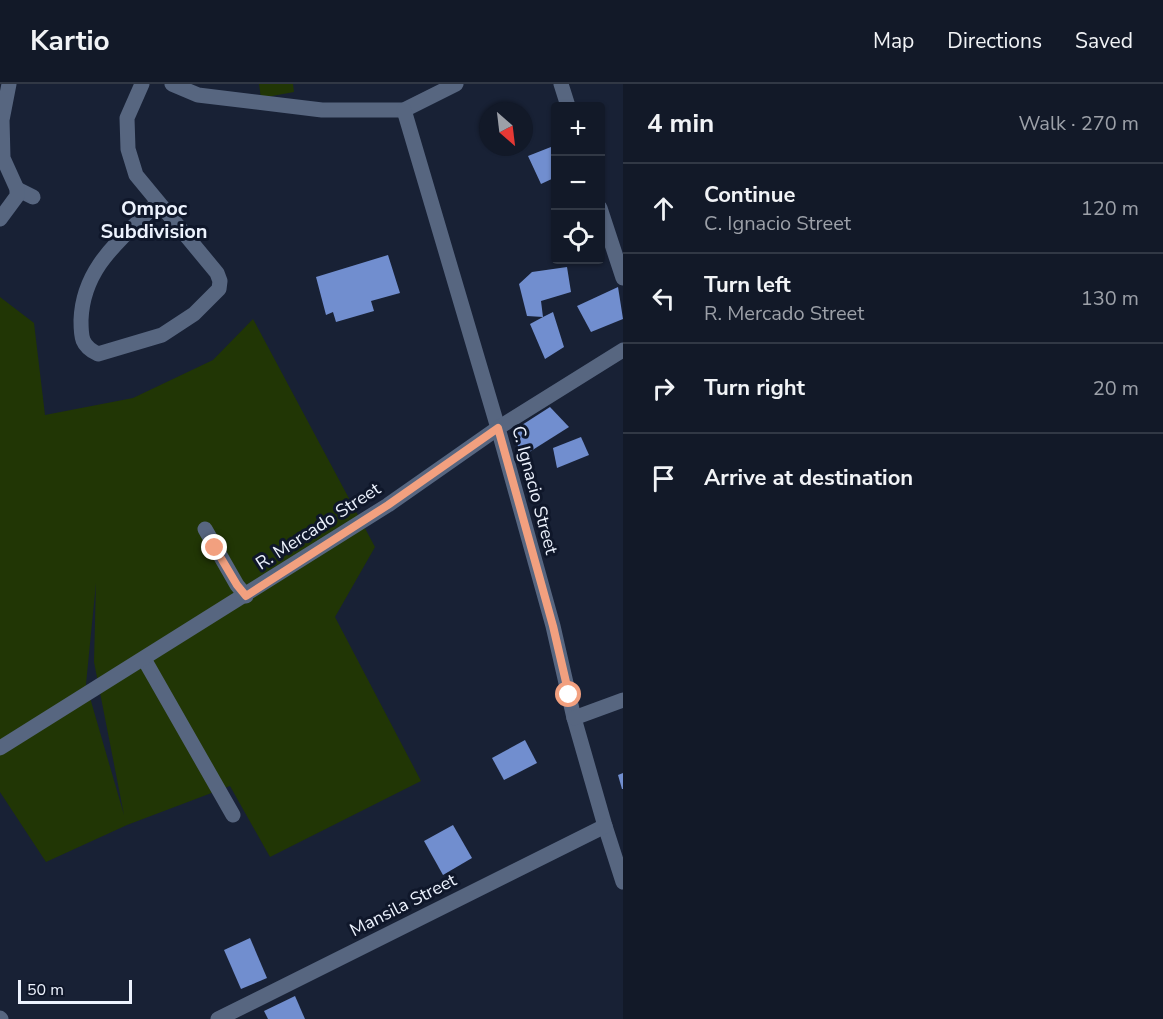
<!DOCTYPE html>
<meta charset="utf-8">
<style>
:root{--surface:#121928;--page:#1f2634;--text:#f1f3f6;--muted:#9ca0a8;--line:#313845}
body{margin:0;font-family:"Nunito Sans",sans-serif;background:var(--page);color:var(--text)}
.controls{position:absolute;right:18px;top:18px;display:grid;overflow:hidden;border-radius:6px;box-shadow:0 2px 4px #0004}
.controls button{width:54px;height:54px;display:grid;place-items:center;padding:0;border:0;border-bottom:2px solid var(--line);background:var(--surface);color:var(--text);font:30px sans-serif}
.compass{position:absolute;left:479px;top:18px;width:54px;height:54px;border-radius:50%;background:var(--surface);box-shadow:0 2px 4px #0004;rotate:152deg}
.scale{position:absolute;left:18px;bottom:15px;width:114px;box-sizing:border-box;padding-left:6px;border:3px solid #ecf2fd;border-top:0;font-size:16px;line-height:21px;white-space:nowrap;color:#ecf2fd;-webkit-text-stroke:4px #0f172a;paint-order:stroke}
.stop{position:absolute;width:18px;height:18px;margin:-14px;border:4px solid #f2a07f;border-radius:50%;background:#fff}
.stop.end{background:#f2a07f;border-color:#fff;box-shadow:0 2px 6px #0008}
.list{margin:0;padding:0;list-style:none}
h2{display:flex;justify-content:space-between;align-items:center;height:78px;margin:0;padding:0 24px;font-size:26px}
h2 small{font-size:20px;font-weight:400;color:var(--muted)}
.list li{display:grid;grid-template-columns:39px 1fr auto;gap:18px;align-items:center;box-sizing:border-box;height:90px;padding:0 24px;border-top:2px solid var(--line)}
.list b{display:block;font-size:22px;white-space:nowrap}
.list p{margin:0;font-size:20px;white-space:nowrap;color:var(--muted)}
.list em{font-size:20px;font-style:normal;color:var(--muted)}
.icon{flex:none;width:33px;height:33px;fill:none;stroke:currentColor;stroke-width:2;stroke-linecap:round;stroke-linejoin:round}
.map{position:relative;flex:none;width:623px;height:935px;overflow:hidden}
header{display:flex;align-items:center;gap:36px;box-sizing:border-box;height:84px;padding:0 30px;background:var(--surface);border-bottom:2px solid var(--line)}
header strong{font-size:28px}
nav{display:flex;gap:33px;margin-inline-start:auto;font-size:21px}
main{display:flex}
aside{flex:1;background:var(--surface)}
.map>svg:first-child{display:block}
.green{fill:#213605;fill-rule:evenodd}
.building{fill:#718ecf}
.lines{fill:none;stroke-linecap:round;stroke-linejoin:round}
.minor{stroke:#576680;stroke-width:15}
.route{stroke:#f2a07f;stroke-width:8}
.labels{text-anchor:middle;stroke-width:6;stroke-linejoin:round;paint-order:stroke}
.street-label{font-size:18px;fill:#ecf2fd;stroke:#0f172a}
.neighbourhood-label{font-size:20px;font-weight:bold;fill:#ecf2fd;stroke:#0f172a}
</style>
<header>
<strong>Kartio</strong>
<nav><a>Map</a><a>Directions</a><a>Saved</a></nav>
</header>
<main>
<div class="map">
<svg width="623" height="935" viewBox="0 0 623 935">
<rect width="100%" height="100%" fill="#182135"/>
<g class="green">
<polygon points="259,0 293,0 294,8 261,14"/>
<path d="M0,213l34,26 11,92 88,-17 80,-38 40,-41 122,228 -40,70 86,164 -151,76 -40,-71 -103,39 -81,37 -46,-70zM96,499l-2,79 30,153 -38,-131z"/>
</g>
<g class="building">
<polygon points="556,61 556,83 553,84 556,93 541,100 528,72"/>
<polygon points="388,171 400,209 371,217 374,227 336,238 333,228 326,231 316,193"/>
<polygon points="567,183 571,208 541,217 543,233 553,228 564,263 545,275 530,240 543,233 527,232 519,200 532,188"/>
<polygon points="618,203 623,235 591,248 577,222"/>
<polygon points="550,323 569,343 523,372 511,348"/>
<polygon points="581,353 589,371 557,384 553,364"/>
<polygon points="525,656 537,679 504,696 492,674"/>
<polygon points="623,689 623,705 622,705 618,691"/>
<polygon points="453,741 472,774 443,791 424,757"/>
<polygon points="250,854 267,894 241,905 224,866"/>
<polygon points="295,912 305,935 268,935 264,927"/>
</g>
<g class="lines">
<g class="minor">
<path d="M142,0l-15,34 1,31 8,26 81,98 3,8 -1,8 -25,25 -32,21 -64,19c-17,-8 -17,-17 -17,-34 2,-54 41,-81 76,-117"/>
<polyline points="172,0 198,11 322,26 404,26 456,0"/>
<polyline points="561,0 568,22"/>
<polyline points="404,26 498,344 553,542 574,634 605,742 623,798"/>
<polyline points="17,105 33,113"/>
<polyline points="600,124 623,194"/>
<polyline points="0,135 17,112 17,105 3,74 2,36 9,0"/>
<polyline points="205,445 237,501 246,512"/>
<polyline points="144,575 233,731"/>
<polyline points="574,634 623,616"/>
<polyline points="0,664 388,421 498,344 623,266"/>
<polyline points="0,934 1,935"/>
<polyline points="218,935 605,742"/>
</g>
</g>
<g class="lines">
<polyline class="route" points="215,464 237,501 246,512 388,421 498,344 553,542 569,611"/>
</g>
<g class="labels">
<g class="street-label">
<text transform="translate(535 406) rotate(75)" y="6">C. Ignacio Street</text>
<text transform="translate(318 442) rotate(-33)" y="6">R. Mercado Street</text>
<text transform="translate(403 821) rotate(-27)" y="6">Mansila Street</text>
</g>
<g class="neighbourhood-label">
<text x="154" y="131">Ompoc<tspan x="154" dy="23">Subdivision</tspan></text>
</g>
</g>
</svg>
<div class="controls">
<button>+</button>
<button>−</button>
<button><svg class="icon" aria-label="locate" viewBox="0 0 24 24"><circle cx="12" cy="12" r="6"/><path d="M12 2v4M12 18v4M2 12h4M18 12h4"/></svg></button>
</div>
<svg class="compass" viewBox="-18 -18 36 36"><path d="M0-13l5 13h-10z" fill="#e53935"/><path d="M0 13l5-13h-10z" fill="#9ca0a8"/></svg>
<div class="scale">50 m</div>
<div class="stop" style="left:569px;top:611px"></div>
<div class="stop end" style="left:215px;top:464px"></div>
</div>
<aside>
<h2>4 min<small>Walk · 270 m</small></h2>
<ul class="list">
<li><svg class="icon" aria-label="ahead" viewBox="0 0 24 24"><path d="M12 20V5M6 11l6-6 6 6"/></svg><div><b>Continue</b><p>C. Ignacio Street</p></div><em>120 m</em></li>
<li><svg class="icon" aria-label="left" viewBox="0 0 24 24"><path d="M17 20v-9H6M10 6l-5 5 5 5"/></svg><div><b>Turn left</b><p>R. Mercado Street</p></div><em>130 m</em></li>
<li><svg class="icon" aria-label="right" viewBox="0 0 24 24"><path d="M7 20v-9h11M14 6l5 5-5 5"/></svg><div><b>Turn right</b></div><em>20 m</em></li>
<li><svg class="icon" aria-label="arrive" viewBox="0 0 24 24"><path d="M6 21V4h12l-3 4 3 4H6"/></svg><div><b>Arrive at destination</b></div></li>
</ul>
</aside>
</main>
